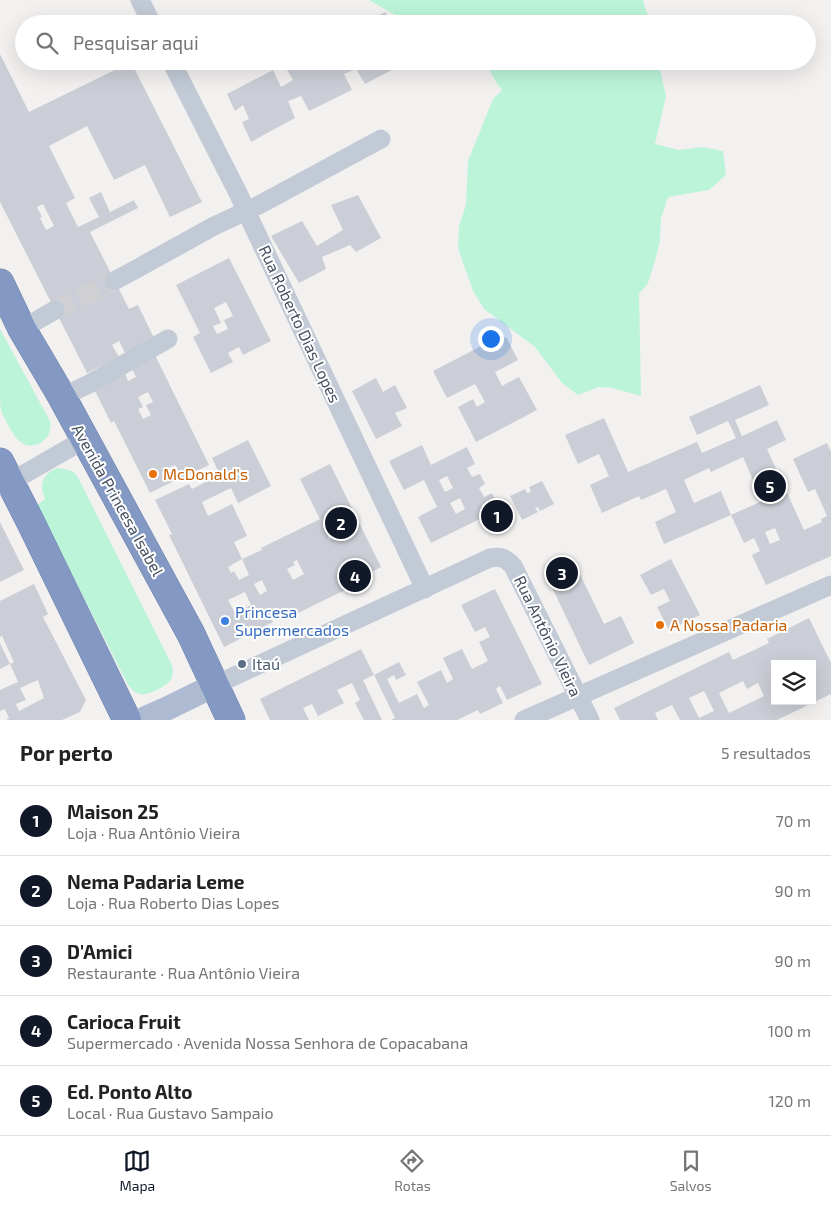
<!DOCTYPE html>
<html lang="pt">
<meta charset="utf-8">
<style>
:root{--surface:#fff;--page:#f2f2f2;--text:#222;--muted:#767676;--line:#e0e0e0;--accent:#111827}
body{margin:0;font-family:"Exo 2",sans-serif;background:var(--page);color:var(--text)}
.controls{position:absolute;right:15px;bottom:15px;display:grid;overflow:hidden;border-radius:0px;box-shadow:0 5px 20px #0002}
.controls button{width:45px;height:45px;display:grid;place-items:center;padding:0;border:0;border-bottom:1px solid var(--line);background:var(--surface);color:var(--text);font:25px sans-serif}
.you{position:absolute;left:490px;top:338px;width:18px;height:18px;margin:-12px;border:4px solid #fff;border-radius:50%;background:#1a73e8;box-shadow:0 0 0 8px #1a73e833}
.badge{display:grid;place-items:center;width:32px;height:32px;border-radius:50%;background:var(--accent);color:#fff;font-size:16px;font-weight:700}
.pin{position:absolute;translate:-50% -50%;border:2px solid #fff;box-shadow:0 1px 5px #0006}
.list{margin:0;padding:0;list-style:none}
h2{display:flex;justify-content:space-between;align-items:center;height:65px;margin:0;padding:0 20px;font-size:21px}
h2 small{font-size:16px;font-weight:400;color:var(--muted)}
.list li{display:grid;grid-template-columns:32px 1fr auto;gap:15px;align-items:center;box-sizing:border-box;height:70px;padding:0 20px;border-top:1px solid var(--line)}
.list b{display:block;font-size:19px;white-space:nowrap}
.list p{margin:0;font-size:16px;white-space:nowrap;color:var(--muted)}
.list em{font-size:16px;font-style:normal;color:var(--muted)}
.icon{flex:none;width:28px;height:28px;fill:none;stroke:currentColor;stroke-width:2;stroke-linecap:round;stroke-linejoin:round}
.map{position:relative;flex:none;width:831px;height:720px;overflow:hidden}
.search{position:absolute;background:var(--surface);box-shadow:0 5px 20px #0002;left:15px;right:15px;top:15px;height:55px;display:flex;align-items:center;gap:12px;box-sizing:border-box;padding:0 18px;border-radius:28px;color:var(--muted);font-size:19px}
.sheet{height:415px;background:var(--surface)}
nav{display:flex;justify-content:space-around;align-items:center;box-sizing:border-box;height:70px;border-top:1px solid var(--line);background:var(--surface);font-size:14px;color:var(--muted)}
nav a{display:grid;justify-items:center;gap:2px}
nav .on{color:var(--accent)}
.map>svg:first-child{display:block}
.green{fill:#bbf4d9}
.building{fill:#cbced6;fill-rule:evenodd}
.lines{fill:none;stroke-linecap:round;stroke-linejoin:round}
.minor-tunnel{stroke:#d0d0d3;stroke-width:19;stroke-dasharray:19 9;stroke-linecap:butt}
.highway-casing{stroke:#6e83af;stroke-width:29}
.minor{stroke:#c2cad6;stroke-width:19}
.major{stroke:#adbad1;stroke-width:24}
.highway{stroke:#8399c3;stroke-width:28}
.food-dot{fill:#e8710a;stroke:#fff;stroke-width:2}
.shop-dot{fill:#3f7fe0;stroke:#fff;stroke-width:2}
.service-dot{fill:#5c6f8a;stroke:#fff;stroke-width:2}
.labels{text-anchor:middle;stroke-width:4;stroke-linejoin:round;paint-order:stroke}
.street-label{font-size:16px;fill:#465060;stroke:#fff}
.food-label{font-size:16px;fill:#c56008;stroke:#fff;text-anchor:start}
.shop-label{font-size:16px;fill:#366cbe;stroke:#fff;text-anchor:start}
.service-label{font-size:16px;fill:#4e5e75;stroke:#fff;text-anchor:start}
</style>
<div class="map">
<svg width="831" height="720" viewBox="0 0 831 720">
<rect width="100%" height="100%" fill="#f3f0f0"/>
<g class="green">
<polygon points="369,0 643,0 650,24 411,24"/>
<polygon points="484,61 658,61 666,96 655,144 679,150 702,147 723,151 726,175 709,190 668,197 661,218 660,240 655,261 648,283 639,294 641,396 612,388 599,387 578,395 562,383 535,347 484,309 473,291 458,248 459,226 466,205 468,161 493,99 502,90 496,82"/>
<path d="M0,329l50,92c4,18 -17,33 -32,19 -4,-3 -15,-24 -17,-30 -1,-6 -1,-16 -1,-23 0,-19 0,-39 0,-58z"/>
<path d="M57,468c9,1 15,1 21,9l94,188c1,4 1,9 0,13 -4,8 -24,18 -33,16 -5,-2 -9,-6 -12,-11l-90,-178 8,-6c-6,-15 -3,-24 12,-31z"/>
</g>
<g class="building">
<polygon points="385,12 392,24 363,24"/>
<path d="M0,54l29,58 102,-50 71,140 -32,15 -25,-52 -31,15 -27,-54 -38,20 26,52 -9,5 12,24 21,-10 -10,-19 12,-6 9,20 24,-12 4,8 -48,24 39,77 9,-4 16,33 -29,15 -6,-12 -7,4 7,12 -32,16 -87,-171zM43,204l11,22 -8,4 -6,-12 2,-1 -5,-10z"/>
<polygon points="291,61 409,61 365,84 356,69 344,74 352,90 309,111 301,96 288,101 295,118 251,142 242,122 249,119 243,105 235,111 227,94 273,70 281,87 293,80 284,65"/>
<polygon points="358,195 381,238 356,252 350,245 322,257 326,269 299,283 271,236 302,221 317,246 343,230 331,205"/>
<path d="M229,258l42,83 -28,14 -4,-8 -11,6 5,9 -22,11 -18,-36 7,-4 -24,-48zM226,302l7,14 -9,4 4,9 -11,5 -4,-8 8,-3 -7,-15z"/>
<polygon points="506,337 518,360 495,372 502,386 519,377 537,410 476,442 458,407 473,399 477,407 485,402 475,384 447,398 433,371 489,342 491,345"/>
<path d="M155,355l54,110 -27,13 -7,-13 -7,3 6,13 -24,12 -36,-72 -3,2 -18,-36 31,-16 4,10 8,-4 -5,-10zM148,392l5,10 -7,3 5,10 -8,4 -5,-10 5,-2 -5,-10z"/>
<polygon points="376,378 383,392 395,385 407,408 395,413 402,426 376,439 352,391"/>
<path d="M760,385l9,20 -34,15 7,16 35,-16 9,20 -19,9 37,81 18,-8 -1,-3 6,-3 -12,-27 -7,3 -15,-33 34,-16 4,9v104l-65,29 -14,-30 8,-4 -6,-13 -10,5 -13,-28 31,-14 -19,-44 -32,15 -2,-4 -25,12 10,23 27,-12 10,24 -67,29 -9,-22 21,-10 -10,-23 -25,11 -2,-4 -37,17 -12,-28 19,-9 -10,-22 -21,10 -13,-29 39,-17 24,54 69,-30 5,11 34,-15 -8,-17 -31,14 -8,-18zM775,528l5,12 -10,4 -5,-12z"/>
<path d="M248,440l23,46 -33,17 -7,-15 -29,14 6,14 24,-12 15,32 -13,6 8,17 20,-9 -1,-2 59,-29 -20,-40 30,-15 51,103 -30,16 2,3 -59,29 -2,-5 -20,9 1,3 -49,25 -55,-112 3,-1 -17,-34 34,-16 3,5 28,-14 -8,-17zM336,518l7,15 -14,6 -6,-14zM242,559l7,16 -10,5 -5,-9 -3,2 -3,-6zM297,560l7,14 -11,6 -6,-11 8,-4 -2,-3zM262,580l5,11 -7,4 -6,-11zM245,592l6,13 -16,8 -7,-13z"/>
<path d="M422,445l9,20 36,-18 8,17 -8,4 5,9 8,-3 5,10 -6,4 5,9 8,-4 8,16 -69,34 -13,-26 19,-10 -13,-27 -20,10 -15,-29zM447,476l6,12 -8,4 -6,-12zM460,498l5,11 -9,5 -6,-11z"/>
<polygon points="542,481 554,504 540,511 538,507 535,508 538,512 522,520 510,496 525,489 527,493 531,492 529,487"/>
<polygon points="0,522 24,570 0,582"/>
<polygon points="671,559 700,615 669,630 657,607 670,601 664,589 651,595 640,575"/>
<polygon points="578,570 604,624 621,616 634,643 589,665 550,583"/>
<path d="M34,584l14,30 -5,3 43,83 -6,12 -18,8h-56l3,-2 -4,-9 -5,2v-21l18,-8 -8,-18 4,-2 -12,-26 -2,1v-36zM38,680l6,18 -25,13 -3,-7 10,-4 -6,-12z"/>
<polygon points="495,589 542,684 507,700 500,686 496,689 503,703 480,714 478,710 457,720 391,720 395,718 374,675 363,680 382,720 364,720 355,703 360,700 352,683 337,690 344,703 318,716 312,704 303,708 309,720 270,720 260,699 361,649 374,675 399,662 406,675 396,680 394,675 387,679 399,703 417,694 424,708 429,705 417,682 441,670 447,683 453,679 443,658 462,649 472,669 488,661 479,642 490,637 485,627 475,632 461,605"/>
<path d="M809,618l22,45v31l-54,26h-97l-8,-15 -17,8 3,7h-38l-6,-12 115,-56 4,8 36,-17 -2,-4zM775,664h37v37h-37v-20l-3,-6 3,-1zM743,681l4,8 11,-6 6,13 -35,17 -10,-20zM704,691l10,20 -15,7 -10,-20z"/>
<polygon points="0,643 10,664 0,669"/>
</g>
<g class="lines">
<polyline class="minor-tunnel" points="55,310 114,281"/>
<g class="highway-casing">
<g id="highway">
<polyline points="0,283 22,329 62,397 191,634 231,720"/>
<polyline points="0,462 31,523 127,720"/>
</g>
</g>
<g class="minor">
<polyline points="140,0 152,24"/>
<polyline points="171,61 239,195 246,211 425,589"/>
<polyline points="114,281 140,267 214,226 259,205 381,139"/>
<polyline points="22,329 55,310"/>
<polyline points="62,397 89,384 168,339"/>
<polyline points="1,486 28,472 85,439"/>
<path d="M215,685l275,-127c10,-2 16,0 23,8l77,154"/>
<polyline points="524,720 831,585"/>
</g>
<polyline class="major" points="141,720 166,709 215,685"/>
<use href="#highway" class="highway"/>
</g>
<g class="food-dot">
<circle cx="153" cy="474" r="5"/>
<circle cx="660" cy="625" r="5"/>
</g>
<circle class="shop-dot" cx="225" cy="621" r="5"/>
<circle class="service-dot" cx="242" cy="664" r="5"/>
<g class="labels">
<g class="street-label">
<text transform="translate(300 324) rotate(65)" y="6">Rua Roberto Dias Lopes</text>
<text transform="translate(118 500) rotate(61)" y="6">Avenida Princesa Isabel</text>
<text transform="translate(548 636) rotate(64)" y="6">Rua Antônio Vieira</text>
</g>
<g class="food-label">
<text x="163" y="480">McDonald's</text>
<text x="670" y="631">A Nossa Padaria</text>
</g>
<g class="shop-label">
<text x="235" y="618">Princesa<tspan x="235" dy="18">Supermercados</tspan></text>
</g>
<g class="service-label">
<text x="252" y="670">Itaú</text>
</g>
</g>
</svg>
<div class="controls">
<button><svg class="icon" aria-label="layers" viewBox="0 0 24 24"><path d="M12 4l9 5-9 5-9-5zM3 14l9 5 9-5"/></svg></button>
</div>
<div class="you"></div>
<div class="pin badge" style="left:497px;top:516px">1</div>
<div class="pin badge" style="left:341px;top:523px">2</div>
<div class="pin badge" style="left:562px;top:573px">3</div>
<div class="pin badge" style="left:355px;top:576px">4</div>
<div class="pin badge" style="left:770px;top:486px">5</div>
<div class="search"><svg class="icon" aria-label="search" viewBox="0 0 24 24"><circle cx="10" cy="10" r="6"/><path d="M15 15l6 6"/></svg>Pesquisar aqui</div>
</div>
<section class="sheet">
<h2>Por perto<small>5 resultados</small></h2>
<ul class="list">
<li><span class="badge">1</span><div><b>Maison 25</b><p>Loja · Rua Antônio Vieira</p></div><em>70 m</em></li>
<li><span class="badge">2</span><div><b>Nema Padaria Leme</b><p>Loja · Rua Roberto Dias Lopes</p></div><em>90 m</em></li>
<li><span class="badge">3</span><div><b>D'Amici</b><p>Restaurante · Rua Antônio Vieira</p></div><em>90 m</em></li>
<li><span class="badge">4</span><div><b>Carioca Fruit</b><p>Supermercado · Avenida Nossa Senhora de Copacabana</p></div><em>100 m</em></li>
<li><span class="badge">5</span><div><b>Ed. Ponto Alto</b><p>Local · Rua Gustavo Sampaio</p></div><em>120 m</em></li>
</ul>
</section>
<nav>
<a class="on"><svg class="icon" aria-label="map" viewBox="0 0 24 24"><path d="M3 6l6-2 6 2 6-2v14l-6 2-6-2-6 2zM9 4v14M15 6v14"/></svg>Mapa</a>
<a><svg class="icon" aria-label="directions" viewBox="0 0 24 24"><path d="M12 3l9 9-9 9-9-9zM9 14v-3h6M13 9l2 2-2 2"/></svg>Rotas</a>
<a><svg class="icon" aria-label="saved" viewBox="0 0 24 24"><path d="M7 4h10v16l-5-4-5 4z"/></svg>Salvos</a>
</nav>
